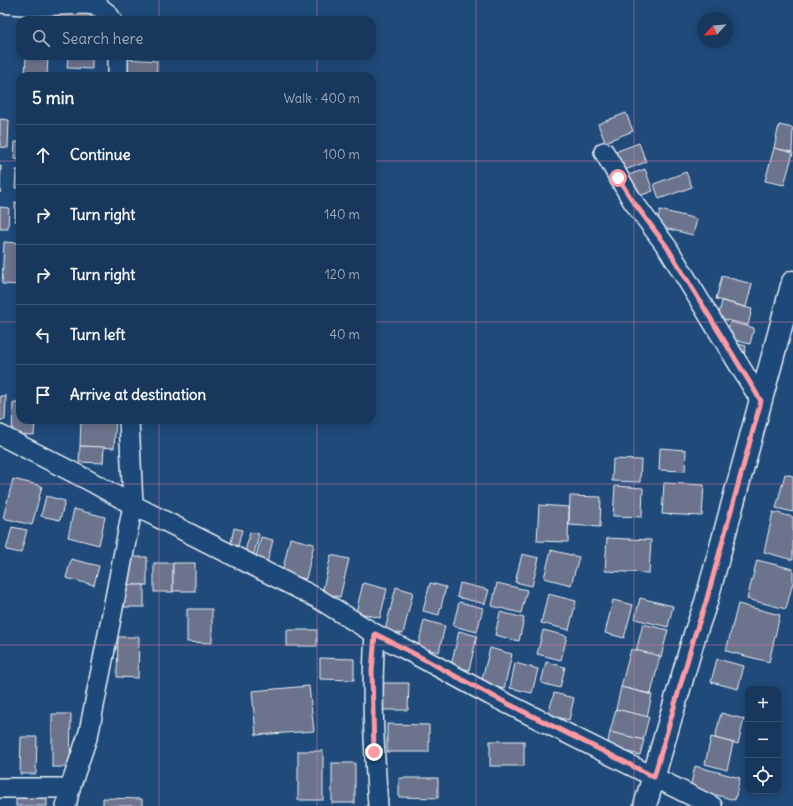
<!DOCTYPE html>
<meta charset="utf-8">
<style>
:root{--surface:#17385c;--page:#244365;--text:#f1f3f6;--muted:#9eacbb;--line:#365272}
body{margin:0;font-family:Delius,sans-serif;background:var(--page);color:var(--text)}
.controls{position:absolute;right:12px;bottom:12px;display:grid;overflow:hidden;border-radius:8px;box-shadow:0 2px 10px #0003}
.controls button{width:36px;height:36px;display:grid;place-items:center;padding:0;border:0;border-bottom:1px solid var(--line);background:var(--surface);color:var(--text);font:20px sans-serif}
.compass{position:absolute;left:697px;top:12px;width:36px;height:36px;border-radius:50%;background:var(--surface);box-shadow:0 2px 10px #0003;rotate:244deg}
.stop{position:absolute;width:12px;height:12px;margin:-9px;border:3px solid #ff9aa2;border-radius:50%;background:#fff}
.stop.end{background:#ff9aa2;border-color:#fff;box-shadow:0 1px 4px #0008}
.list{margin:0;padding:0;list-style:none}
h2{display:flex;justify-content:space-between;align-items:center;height:52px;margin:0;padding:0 16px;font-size:17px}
h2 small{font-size:13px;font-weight:400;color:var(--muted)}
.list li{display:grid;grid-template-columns:26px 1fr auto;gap:12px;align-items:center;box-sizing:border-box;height:60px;padding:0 16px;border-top:1px solid var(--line)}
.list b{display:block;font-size:15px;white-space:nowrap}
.list em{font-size:13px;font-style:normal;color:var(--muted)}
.icon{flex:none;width:22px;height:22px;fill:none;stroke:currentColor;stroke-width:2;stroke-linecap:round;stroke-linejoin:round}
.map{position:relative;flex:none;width:793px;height:806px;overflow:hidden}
.search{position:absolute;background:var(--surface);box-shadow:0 2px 10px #0003;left:16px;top:16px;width:360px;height:44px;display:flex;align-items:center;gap:10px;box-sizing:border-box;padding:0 14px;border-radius:12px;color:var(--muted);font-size:15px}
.panel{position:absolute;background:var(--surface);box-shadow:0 2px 10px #0003;left:16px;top:72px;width:360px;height:352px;border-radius:12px}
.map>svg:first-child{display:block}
.building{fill:#6c738d;stroke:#e8f1f8}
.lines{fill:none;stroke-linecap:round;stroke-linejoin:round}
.minor-casing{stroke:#e8f1f8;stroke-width:22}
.major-casing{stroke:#e8f1f8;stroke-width:25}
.minor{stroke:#1f4a7a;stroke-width:19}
.major{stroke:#1f4a7a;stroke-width:22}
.route{stroke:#ff9aa2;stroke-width:5}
.grid{fill:none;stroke:#d37aa2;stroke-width:1;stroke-opacity:0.55}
</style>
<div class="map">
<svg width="793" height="806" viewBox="0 0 793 806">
<rect width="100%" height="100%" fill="#1f4a7a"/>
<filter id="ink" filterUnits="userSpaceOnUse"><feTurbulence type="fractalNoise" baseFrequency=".025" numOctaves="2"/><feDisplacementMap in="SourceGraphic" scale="8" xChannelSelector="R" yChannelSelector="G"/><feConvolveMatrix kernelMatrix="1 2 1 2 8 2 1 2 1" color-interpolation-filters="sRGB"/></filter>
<g filter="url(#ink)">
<g class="building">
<polygon points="59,8 92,10 91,20 58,20"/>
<polygon points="26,56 48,56 47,76 25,76"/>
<polygon points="68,56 92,56 92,69 67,68"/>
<polygon points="126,59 157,61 156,76 126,76"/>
<polygon points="57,74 91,76 57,76"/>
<polygon points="626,113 633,131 605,142 598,124"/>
<polygon points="0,119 9,120 8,148 0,147"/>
<polygon points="779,125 793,128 792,152 774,148"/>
<polygon points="15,142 20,142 20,160 14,159"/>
<polygon points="639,143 646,162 622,171 615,152"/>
<polygon points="774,148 793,153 784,185 765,181"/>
<polygon points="0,166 1,166 0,193"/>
<polygon points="645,169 653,191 634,198 626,176"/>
<polygon points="16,170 20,170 20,188 15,188"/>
<polygon points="686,172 692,187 659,199 654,184"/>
<polygon points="15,202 20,203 20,221 15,221"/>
<polygon points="0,207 9,208 8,229 0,229"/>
<polygon points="660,210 697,219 693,235 656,226"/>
<polygon points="4,242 20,243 20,285 2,284"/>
<polygon points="722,276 752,284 746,307 716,299"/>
<polygon points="722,301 752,309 748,325 718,318"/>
<polygon points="730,322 754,328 750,344 726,338"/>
<polygon points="735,343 746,346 744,355"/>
<polygon points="0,396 6,396 5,420 0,420"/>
<polygon points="13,403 20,403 20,420 35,420 34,435 12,434"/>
<polygon points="81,420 116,420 114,448 80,446"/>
<polygon points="80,446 104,447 103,463 79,462"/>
<polygon points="660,448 686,450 685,471 659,470"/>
<polygon points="613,459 641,460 640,482 612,481"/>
<polygon points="785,474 793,476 793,512 776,508"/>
<polygon points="13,479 42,486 32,525 3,518"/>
<polygon points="664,483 704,485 702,516 662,514"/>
<polygon points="615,486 643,488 642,517 613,516"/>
<polygon points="46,496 65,501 60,520 41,516"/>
<polygon points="570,496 601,497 600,527 569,525"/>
<polygon points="539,505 569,507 568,542 537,541"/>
<polygon points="74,509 105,517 99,545 68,537"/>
<polygon points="773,512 793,517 793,560 764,552"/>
<polygon points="12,527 27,530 21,553 6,550"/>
<polygon points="234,528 242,530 237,550 230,548"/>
<polygon points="250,532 259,534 254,554 245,552"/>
<polygon points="261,537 273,540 267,563 255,560"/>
<polygon points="290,538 314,544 306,579 282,573"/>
<polygon points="607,538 651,540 649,573 605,571"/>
<polygon points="551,550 579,557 571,585 544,578"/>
<polygon points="522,554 539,558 532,586 515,582"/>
<polygon points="331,555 349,559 340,597 322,593"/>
<rect x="124" y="557" width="23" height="28"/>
<polygon points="71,559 99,566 94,585 66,578"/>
<polygon points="757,560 793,569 793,582 786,609 747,599"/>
<rect x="154" y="563" width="19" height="29"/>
<rect x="173" y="563" width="22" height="28"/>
<polygon points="363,583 387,589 380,618 356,612"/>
<polygon points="430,583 446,587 439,615 423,611"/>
<polygon points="460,583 489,590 485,604 457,597"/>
<polygon points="497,583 527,590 521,613 492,606"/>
<rect x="124" y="585" width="20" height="22"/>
<polygon points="396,587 413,592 403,634 385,630"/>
<polygon points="548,594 576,601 569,630 541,623"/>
<polygon points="640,598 673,606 668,627 635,619"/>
<polygon points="613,600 633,605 624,638 605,633"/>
<polygon points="459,602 483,608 477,632 453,626"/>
<polygon points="738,604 780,615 769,662 726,651"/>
<polygon points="187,609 212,609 212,643 187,642"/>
<polygon points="500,612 524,618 519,641 495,635"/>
<polygon points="424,620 445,626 439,652 418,647"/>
<polygon points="643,624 668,630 661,657 636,651"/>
<rect x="287" y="630" width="30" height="16"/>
<polygon points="543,630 567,636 561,660 537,654"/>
<polygon points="459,631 477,636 469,670 451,666"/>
<polygon points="118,637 139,637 138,678 117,677"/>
<polygon points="490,648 512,654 504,689 481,683"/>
<polygon points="631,649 660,656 651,694 621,687"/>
<polygon points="320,658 354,659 354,680 320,679"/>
<polygon points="717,659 744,666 738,689 711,682"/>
<polygon points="546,662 565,667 560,688 541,683"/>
<polygon points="515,663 538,669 532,693 510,688"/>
<polygon points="383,683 409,683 408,710 383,710"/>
<polygon points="309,686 314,731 256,735 252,691"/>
<polygon points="621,687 652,695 647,717 616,709"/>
<polygon points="554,693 574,698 569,720 548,715"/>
<polygon points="616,709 649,717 643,740 610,732"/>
<polygon points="721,713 744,719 738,744 715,738"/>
<polygon points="52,714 71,714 70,767 52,767"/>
<polygon points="387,724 429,725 429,752 387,752"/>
<polygon points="610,732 644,740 640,755 607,747"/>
<polygon points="21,737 37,737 36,774 20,774"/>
<polygon points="711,737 733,743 727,770 705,764"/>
<rect x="490" y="741" width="34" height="25"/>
<rect x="298" y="751" width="25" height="49"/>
<rect x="332" y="763" width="23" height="40"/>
<polygon points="695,766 740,778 735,800 690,788"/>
<polygon points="399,778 438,778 438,798 399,797"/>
<rect x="16" y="797" width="31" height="9"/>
<polygon points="103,798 142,799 142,806 103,806"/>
</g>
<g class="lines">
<g class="minor-casing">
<g id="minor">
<polyline points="0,3 35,6 86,4 98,6 108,14 112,20"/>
<polyline points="118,56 118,76"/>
<polyline points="604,152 632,200 667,247 761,401"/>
<path d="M0,435l88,45 45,25 184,93 58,36c-4,58 -1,115 3,172"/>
<polyline points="375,634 403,648 490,695 712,806"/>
<polyline points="0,788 70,788"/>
<polyline points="66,806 70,788 89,732 133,505 129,420"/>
</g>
</g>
<g class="major-casing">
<polyline id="major" points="645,806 695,634 706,602 793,282"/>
</g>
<use href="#minor" class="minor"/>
<use href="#major" class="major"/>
</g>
</g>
<g class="lines" filter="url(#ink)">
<path class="route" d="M374,752l-2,-81 3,-37c40,19 77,41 116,61 54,28 109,54 163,82l41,-143 11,-32 55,-201 -94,-154 -35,-47 -14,-22"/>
</g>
<path class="grid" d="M159,0v20M317,0v20M476,0v806M634,0v806M159,56v20M317,56v20M0,161h20M372,161h421M0,322h20M372,322h421M159,420v386M317,420v386M0,484h793M0,645h793"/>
</svg>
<div class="controls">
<button>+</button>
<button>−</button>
<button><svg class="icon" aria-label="locate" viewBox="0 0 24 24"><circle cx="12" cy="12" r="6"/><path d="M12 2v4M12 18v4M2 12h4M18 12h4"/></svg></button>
</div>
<svg class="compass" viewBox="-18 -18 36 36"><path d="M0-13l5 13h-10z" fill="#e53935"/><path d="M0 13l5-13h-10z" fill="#9eacbb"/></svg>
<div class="stop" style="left:618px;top:178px"></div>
<div class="stop end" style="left:374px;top:752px"></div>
<div class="search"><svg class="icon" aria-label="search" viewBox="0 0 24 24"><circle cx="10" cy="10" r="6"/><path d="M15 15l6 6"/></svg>Search here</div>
<section class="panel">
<h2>5 min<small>Walk · 400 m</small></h2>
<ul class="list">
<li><svg class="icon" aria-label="ahead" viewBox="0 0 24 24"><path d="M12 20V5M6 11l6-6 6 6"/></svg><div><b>Continue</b></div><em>100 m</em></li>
<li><svg class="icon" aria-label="right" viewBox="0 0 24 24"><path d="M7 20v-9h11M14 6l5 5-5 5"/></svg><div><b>Turn right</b></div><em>140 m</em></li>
<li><svg class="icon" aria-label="right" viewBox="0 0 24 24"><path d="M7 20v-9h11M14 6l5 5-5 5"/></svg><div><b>Turn right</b></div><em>120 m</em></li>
<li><svg class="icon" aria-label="left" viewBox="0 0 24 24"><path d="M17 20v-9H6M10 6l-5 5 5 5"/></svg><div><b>Turn left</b></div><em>40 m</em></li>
<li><svg class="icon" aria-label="arrive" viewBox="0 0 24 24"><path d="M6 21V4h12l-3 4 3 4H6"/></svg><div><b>Arrive at destination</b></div></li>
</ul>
</section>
</div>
